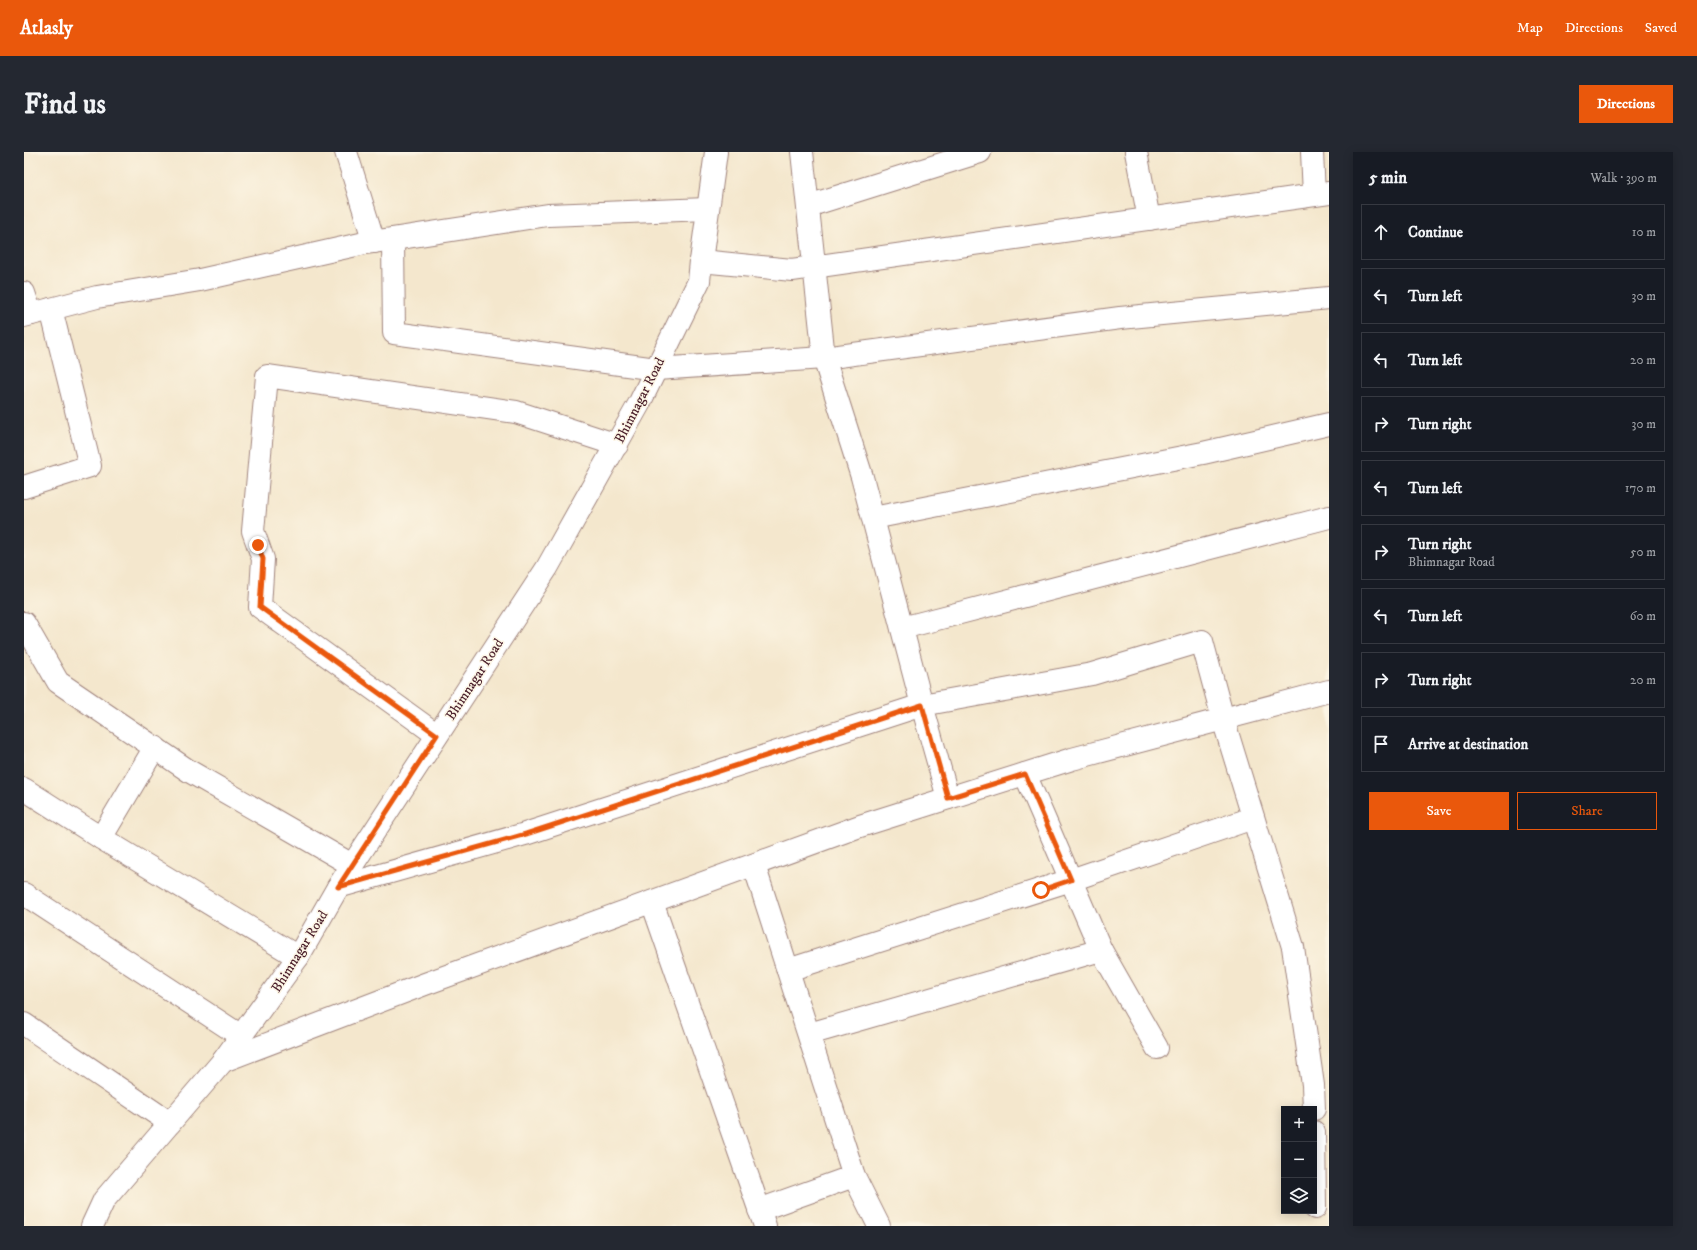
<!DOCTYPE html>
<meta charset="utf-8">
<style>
:root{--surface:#171b24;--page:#242831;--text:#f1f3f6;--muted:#9ea1a6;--line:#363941;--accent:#ea580c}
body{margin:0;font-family:"IM FELL DW Pica",serif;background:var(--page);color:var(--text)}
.controls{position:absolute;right:12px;bottom:12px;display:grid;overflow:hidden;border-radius:0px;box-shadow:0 2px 10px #0003}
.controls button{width:36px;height:36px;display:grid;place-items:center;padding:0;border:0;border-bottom:1px solid var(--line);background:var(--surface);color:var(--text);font:20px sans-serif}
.stop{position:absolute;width:12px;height:12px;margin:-9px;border:3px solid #ea580c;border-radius:50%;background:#fff}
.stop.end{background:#ea580c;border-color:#fff;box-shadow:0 1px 4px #0008}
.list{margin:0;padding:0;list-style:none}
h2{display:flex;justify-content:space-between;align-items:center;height:52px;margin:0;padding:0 16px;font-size:17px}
h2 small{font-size:13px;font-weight:400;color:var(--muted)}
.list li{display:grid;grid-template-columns:26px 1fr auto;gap:12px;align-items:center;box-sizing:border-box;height:56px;margin:0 8px 8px;padding:0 8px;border:1px solid var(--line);border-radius:0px}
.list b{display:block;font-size:15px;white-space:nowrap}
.list p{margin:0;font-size:13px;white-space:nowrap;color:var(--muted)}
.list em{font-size:13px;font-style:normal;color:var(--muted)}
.actions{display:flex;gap:8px;padding:12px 16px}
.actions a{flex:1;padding:9px 0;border:1px solid var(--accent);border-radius:0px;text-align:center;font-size:14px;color:var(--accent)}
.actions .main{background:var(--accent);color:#fff}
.icon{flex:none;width:22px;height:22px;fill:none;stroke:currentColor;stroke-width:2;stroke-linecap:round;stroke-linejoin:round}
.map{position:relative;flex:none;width:1305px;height:1074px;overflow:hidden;border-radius:0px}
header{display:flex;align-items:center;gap:24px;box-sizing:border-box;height:56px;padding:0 20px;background:var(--accent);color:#fff}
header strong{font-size:19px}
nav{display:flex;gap:22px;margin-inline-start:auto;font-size:14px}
.intro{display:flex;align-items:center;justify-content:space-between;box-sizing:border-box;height:96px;padding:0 24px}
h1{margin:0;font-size:28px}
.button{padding:10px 18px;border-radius:0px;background:var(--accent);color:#fff;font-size:14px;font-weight:700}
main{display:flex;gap:24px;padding:0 24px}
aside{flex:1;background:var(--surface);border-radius:0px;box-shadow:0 2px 10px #0003}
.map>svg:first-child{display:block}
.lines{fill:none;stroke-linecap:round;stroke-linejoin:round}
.minor-casing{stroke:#9f837c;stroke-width:24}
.tertiary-casing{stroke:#9f837c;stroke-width:24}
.minor{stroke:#fff;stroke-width:22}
.tertiary{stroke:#fff;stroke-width:22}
.route{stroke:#ea580c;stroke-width:5}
.labels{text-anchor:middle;stroke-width:3;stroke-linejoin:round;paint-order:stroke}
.street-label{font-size:14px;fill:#4a1f2b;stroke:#fcf5e5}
</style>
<header>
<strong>Atlasly</strong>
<nav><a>Map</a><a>Directions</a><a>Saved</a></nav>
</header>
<div class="intro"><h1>Find us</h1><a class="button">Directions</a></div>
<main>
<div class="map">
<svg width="1305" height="1074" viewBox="0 0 1305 1074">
<rect width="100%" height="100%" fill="#fcf5e5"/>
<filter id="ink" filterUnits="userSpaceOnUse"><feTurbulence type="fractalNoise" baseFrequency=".025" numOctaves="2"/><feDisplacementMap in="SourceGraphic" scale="8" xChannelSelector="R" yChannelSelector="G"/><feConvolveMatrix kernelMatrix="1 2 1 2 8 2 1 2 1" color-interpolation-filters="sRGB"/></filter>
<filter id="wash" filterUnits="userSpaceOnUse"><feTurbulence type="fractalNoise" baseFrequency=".012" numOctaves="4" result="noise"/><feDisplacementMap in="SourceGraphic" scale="16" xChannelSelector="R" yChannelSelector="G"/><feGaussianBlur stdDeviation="0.9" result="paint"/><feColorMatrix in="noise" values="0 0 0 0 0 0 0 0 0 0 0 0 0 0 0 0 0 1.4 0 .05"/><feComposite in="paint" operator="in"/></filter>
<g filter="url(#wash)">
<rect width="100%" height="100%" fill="#f4e7cd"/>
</g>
<g filter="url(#ink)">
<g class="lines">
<g class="minor-casing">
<g id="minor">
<polyline points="322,0 350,90"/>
<polyline points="1112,0 1125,67"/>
<polyline points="1288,0 1290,43"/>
<polyline points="784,54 956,0"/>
<polyline points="369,87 370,181 632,217 800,206 1096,166 1305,146"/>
<polyline points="677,109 692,0"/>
<polyline points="0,141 7,162"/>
<polyline points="0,164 73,145 176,128 341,91 369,87 524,63 684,57"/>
<polyline points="0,335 66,314 27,157"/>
<polyline points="849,366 1179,301 1305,272"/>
<polyline points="0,471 34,530 165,619 328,713"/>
<polyline points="878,476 1305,365"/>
<polyline points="413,583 236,455 239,407 229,379 243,224 492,260 593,293"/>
<polyline points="1001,622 1077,798 1133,896"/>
<polyline points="0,637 77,686 274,805"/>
<polyline points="924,646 898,553 1068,522 1178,489 1199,567 1269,795 1289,933 1290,957"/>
<polyline points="77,686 131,595"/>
<polyline points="730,713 830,1024 855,1074"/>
<polyline points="314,735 501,682 898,553 838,325 800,206 778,0"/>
<polyline points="0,742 217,884"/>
<polyline points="628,750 741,1074"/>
<polyline points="764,818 1047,728 1229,666"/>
<polyline points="0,872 146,971"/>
<polyline points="785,882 1077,798"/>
<polyline points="199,909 401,832 836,674 1048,607 1305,539"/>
<polyline points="1290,980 1291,1056"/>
<polyline points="735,1058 830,1024"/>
</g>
</g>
<g class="tertiary-casing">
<polyline id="tertiary" points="68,1074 80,1048 199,909 274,805 314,735 523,416 615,252 675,129 677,109 768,118 1305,41"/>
</g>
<use href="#minor" class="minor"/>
<use href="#tertiary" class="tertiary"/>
</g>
</g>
<g class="lines" filter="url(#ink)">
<polyline class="route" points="234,393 239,407 236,455 413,583 314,735 502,682 898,553 924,646 1001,622 1047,728 1017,738"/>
</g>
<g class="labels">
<g class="street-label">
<text transform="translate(615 248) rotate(-63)" y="5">Bhimnagar Road</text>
<text transform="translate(450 527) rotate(-57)" y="5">Bhimnagar Road</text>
<text transform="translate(275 799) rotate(-58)" y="5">Bhimnagar Road</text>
</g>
</g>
</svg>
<div class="controls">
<button>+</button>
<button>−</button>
<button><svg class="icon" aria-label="layers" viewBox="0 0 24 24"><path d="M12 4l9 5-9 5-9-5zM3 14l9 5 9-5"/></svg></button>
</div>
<div class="stop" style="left:1017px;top:738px"></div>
<div class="stop end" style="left:234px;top:393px"></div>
</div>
<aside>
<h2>5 min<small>Walk · 390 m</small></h2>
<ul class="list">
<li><svg class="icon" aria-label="ahead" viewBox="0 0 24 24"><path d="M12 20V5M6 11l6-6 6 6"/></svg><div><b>Continue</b></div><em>10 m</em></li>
<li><svg class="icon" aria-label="left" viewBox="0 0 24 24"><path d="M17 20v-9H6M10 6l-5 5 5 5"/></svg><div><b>Turn left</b></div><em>30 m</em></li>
<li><svg class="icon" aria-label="left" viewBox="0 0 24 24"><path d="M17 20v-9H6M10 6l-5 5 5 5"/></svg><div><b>Turn left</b></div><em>20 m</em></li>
<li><svg class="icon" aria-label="right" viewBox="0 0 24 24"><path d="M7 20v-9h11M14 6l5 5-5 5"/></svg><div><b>Turn right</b></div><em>30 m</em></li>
<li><svg class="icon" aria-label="left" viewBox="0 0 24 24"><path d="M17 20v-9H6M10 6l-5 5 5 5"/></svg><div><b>Turn left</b></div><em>170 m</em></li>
<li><svg class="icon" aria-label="right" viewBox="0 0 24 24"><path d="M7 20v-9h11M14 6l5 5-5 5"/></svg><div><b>Turn right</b><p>Bhimnagar Road</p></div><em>50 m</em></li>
<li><svg class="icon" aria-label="left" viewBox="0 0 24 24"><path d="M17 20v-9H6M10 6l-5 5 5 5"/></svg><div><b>Turn left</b></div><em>60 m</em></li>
<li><svg class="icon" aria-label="right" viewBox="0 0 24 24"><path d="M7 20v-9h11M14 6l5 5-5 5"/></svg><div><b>Turn right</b></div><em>20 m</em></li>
<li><svg class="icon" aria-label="arrive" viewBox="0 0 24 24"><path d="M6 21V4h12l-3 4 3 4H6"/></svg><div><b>Arrive at destination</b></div></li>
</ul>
<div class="actions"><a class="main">Save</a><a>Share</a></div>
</aside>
</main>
